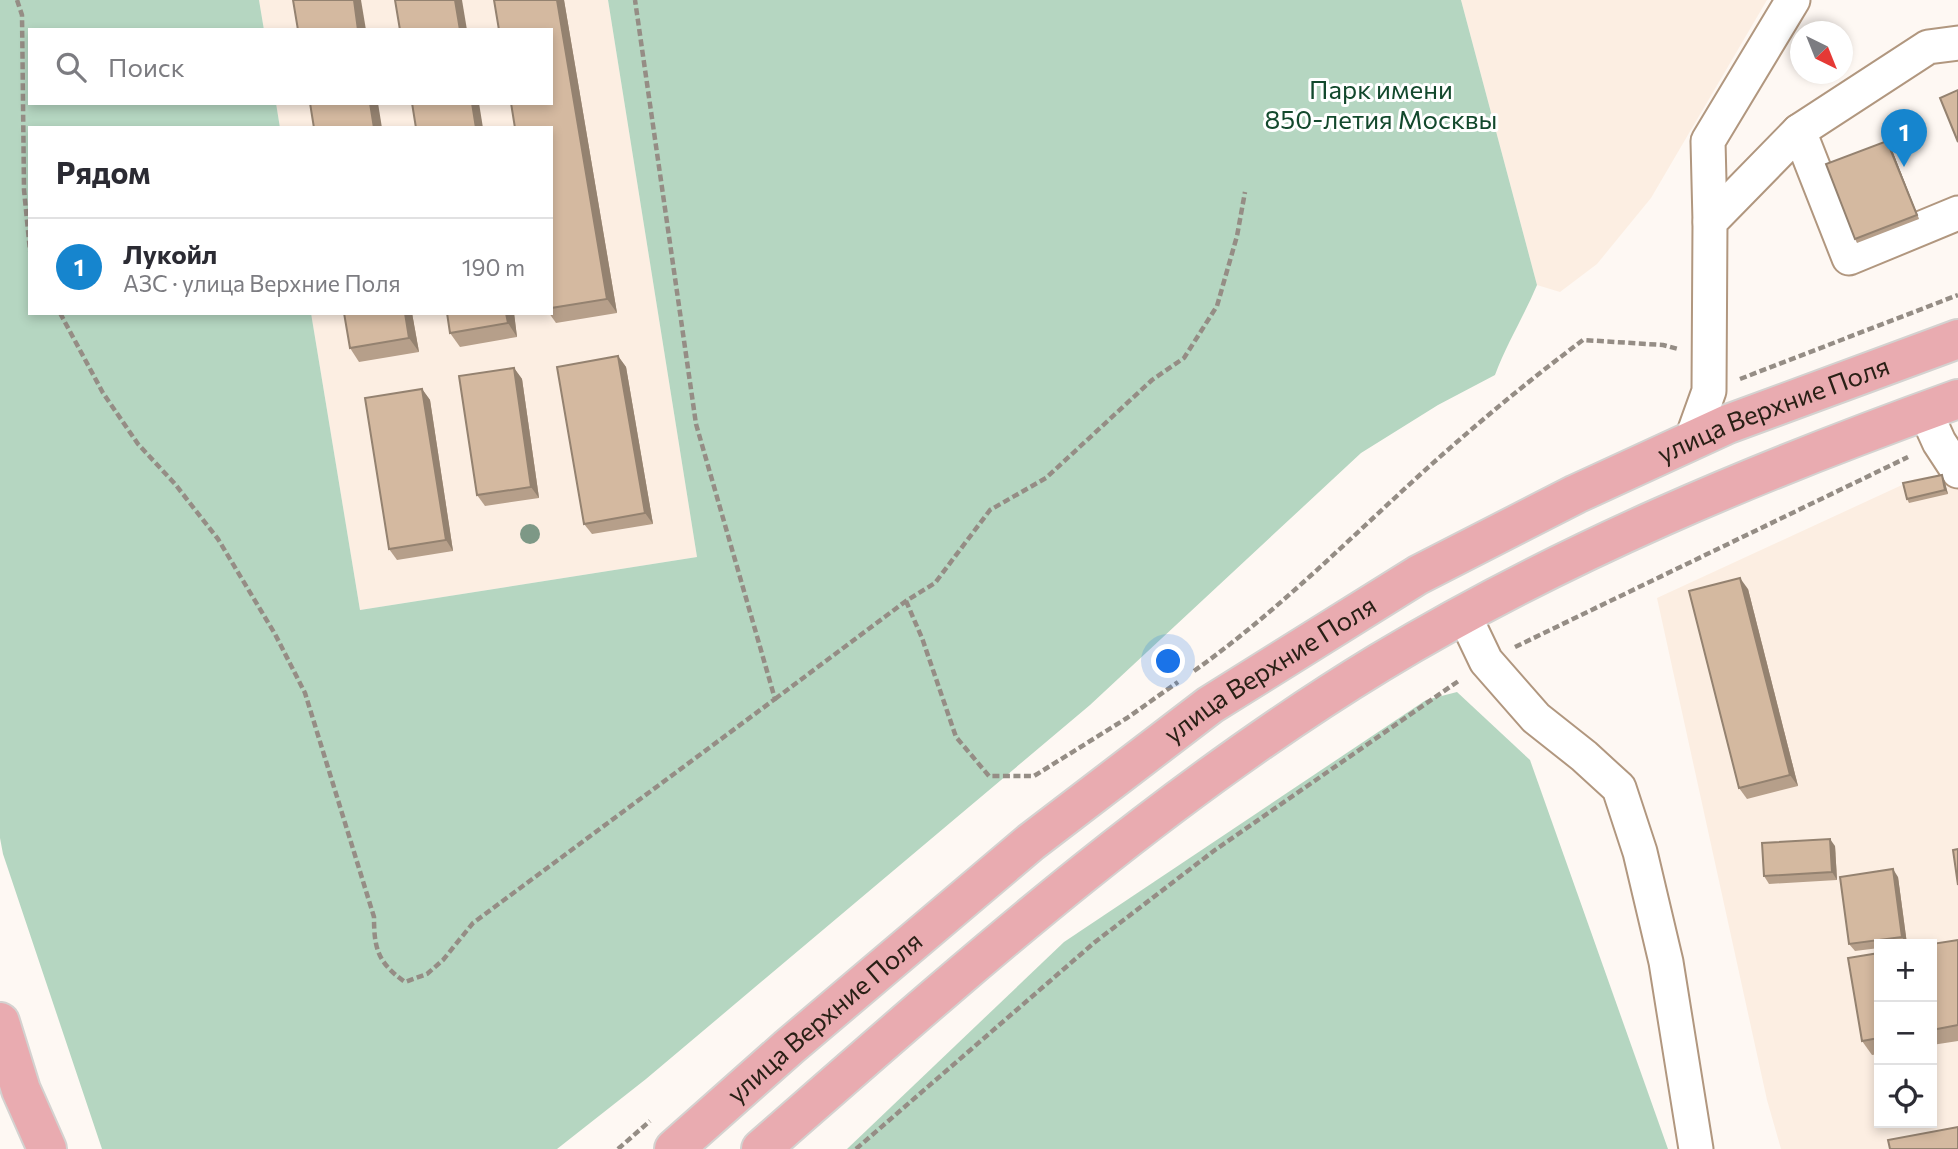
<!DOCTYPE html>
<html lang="ru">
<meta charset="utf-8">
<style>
:root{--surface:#fff;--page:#f2f2f3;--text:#2b2b33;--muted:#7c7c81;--line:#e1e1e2;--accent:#1685ce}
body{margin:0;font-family:Commissioner,sans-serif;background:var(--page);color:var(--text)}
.controls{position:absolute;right:21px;bottom:21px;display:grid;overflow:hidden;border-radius:0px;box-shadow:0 4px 10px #0003}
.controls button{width:63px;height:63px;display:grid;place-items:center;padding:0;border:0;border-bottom:2px solid var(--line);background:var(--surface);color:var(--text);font:35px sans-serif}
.compass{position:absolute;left:1790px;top:21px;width:63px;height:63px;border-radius:50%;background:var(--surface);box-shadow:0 4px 10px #0003;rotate:137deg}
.you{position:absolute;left:1169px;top:662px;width:24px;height:24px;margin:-18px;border:5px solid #fff;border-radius:50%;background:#1a73e8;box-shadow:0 0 0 10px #1a73e833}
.badge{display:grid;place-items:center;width:46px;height:46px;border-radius:50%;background:var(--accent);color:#fff;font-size:23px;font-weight:700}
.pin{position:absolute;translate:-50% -58px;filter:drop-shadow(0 2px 4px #0008)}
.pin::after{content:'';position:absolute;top:37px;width:24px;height:21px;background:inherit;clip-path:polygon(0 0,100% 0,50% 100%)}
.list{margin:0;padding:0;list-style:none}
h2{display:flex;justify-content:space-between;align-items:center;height:91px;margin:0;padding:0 28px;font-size:30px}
h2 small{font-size:23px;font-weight:400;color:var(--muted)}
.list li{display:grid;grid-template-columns:46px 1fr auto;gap:21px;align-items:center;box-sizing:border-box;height:98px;padding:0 28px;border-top:2px solid var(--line)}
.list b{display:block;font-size:26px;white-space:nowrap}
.list p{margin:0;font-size:23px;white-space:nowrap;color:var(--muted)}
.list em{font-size:23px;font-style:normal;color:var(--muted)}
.icon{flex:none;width:38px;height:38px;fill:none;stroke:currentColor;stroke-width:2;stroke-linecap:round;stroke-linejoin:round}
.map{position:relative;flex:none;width:1958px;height:1149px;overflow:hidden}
.search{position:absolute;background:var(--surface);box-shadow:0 4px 10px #0003;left:28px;top:28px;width:525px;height:77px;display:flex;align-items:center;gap:18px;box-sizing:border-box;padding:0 24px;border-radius:0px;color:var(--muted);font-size:26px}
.panel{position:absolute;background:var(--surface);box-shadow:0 4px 10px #0003;left:28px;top:126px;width:525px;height:189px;border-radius:0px}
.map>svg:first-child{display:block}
.built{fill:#fceee2;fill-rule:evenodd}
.green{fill:#b5d6c1}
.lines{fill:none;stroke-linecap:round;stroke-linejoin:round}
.minor-casing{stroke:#b1977f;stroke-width:37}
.major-casing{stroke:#d4d2d0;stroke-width:42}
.path{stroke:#958d85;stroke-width:4.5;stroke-dasharray:7 3.5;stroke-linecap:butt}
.minor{stroke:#fff;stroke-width:33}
.major{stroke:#e9abb0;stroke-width:38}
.tree{fill:#7d9886}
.wall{fill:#b69f8a}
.shaded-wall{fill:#948270}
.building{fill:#d4b9a0;stroke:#948270;stroke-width:2}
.labels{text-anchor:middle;stroke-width:6;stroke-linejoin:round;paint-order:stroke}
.park-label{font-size:26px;fill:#13492d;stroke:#fff}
.street-label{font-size:26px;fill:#2a2016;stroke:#fff}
</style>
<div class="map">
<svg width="1958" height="1149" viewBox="0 0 1958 1149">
<rect width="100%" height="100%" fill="#fef8f3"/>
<g class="built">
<polygon points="259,0 608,0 697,557 360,610 311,313 551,313 551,128 280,128 276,103 551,103 551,30 264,30"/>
<polygon points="1461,0 1767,0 1651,198 1597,264 1560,292 1537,285"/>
<path d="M1958,471v678h-177l-14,-49 -110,-502 258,-119zM1879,944h53v179h-53z"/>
</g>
<g class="green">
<path d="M0,0h259l5,30h-234v73h246l4,25h-250v185h281l49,297 337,-53 -89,-557h853l76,285c-13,31 -30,58 -42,90l-57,30 -77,48 -271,252 -444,374 -89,70h-455l-99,-295 -3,-16z"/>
<polygon points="1457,692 1530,760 1668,1149 847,1149 1064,942 1426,700"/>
</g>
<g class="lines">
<g class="minor-casing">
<g id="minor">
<polyline points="1799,131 1849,258 1958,213"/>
<polyline points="1710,222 1708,141 1793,0"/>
<polyline points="1925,411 1939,442 1958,471"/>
<polyline points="1691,441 1709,391 1710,222 1799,131 1928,47 1958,43"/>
<polyline points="1464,615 1486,661 1536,718 1584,756 1619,788 1640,852 1666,962 1696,1149"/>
</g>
</g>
<g class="major-casing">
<g id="major">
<polyline points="0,1022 21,1090 47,1149"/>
<path id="s1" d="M674,1149l115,-102 242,-205 179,-137 208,-130 158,-81 152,-70 230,-85"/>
<path d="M761,1149c198,-173 393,-349 618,-486 182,-110 379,-192 579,-264"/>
</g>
</g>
<g class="path">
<polyline points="17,0 22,15 24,190 30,251"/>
<path d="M60,313l43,80 35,51 37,40 43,55 57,95 30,59 69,224c0,32 4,46 31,65l22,-8 16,-14 30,-37 302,-224 -79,-275 -61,-424"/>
<polyline points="1740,379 1958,295"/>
<polyline points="906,601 922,638 956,737 989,776 1034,776 1127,718 1178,682"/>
<polyline points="1515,647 1908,457"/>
<path d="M1194,671c83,-59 154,-131 229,-199 51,-46 105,-91 160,-132l80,5 15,4"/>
<polyline points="775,699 906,601 935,583 990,510 1046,478 1152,380 1184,358 1217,306 1237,236 1245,192"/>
<polyline points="618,1149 650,1121"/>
<polyline points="856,1149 1095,942 1215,850 1460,680"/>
</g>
<use href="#minor" class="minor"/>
<use href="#major" class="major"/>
</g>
<circle class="tree" cx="530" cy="534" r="10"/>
<g class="wall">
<polygon points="494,0 564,0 617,313 556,323 549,313 551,313 551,128"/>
<polygon points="1890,145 1919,219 1857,243 1855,239"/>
<polygon points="344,313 412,313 419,352 359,362 350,348"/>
<polygon points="447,313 514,313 517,337 460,347 450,333"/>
<polygon points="618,356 626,367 653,524 592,534 584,524"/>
<polygon points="514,368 522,379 539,498 485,506 477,495"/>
<polygon points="422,389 430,400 453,551 397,560 389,549"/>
<polygon points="1944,479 1948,494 1909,503 1907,499"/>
<polygon points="1748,589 1798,786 1747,799 1739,788"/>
<polygon points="1835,846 1837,880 1769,884 1764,876"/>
<polygon points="1898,877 1907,944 1879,944 1879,948 1855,951 1849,944"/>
<polygon points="1958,940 1958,1041 1932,1045 1932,944"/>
<polygon points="1879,953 1879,1054 1872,1055 1862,1041"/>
</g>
<g class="shaded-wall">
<polygon points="354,0 361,0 366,30 358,30"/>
<polygon points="455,0 462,0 467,30 460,30"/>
<polygon points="557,0 564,0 617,313 607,299"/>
<polygon points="370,103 378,103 382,128 374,128"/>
<polygon points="472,103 479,103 483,128 476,128"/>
<polygon points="1887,141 1890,145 1919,219 1917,215"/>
<polygon points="405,313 412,313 419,352 409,338"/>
<polygon points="506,313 514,313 517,337 508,323"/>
<polygon points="618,356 626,367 653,524 645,513"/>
<polygon points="514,368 522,379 539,498 531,487"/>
<polygon points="422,389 430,400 453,551 446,540"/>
<polygon points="1942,475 1944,479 1948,494 1945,490"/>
<polygon points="1740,578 1748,589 1798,786 1790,775"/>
<polygon points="1830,839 1835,846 1837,880 1832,872"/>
<polygon points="1893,869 1898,877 1907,944 1902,937"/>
</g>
<g class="building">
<polygon points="293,0 354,0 358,30 298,30"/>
<polygon points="395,0 455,0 460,30 400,30"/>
<polygon points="494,0 557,0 607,299 551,308 551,128 515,128 511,103 551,103 551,30 499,30"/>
<polygon points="1958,90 1958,142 1940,98"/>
<polygon points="310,103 370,103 374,128 314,128"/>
<polygon points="412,103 472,103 476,128 416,128"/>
<polygon points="1887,141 1917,215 1855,239 1826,164"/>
<polygon points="344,313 405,313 409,338 350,348"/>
<polygon points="447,313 506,313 508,323 450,333"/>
<polygon points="618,356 645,513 584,524 557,367"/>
<polygon points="514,368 531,487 477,495 459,376"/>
<polygon points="422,389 446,540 389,549 365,398"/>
<polygon points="1942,475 1945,490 1907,499 1903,483"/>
<polygon points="1740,578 1790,775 1739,788 1689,591"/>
<polygon points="1830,839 1832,872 1764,876 1762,843"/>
<polygon points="1958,849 1958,885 1953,850"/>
<polygon points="1893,869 1902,937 1849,944 1840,877"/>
<polygon points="1958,940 1958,1025 1932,1030 1932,944"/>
<polygon points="1879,953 1879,1038 1862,1041 1848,958"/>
<polygon points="1958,1127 1958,1149 1890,1149 1888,1140"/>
</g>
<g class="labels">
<g class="park-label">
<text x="1381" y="99">Парк имени<tspan x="1381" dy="30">850-летия Москвы</tspan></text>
</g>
<g class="street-label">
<text dy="9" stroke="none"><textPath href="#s1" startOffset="1334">улица Верхние Поля</textPath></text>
<text dy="9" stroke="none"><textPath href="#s1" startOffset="766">улица Верхние Поля</textPath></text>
<text dy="9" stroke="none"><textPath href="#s1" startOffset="200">улица Верхние Поля</textPath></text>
</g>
</g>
</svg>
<div class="controls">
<button>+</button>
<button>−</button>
<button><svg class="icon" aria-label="locate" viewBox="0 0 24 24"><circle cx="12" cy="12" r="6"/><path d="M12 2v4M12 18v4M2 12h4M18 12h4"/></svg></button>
</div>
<svg class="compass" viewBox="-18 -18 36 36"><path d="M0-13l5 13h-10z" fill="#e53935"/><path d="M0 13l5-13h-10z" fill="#7c7c81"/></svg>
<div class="you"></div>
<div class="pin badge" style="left:1904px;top:167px">1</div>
<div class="search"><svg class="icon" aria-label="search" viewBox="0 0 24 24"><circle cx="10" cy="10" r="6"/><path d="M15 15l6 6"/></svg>Поиск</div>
<section class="panel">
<h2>Рядом<small></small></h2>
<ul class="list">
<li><span class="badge">1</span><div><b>Лукойл</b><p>АЗС · улица Верхние Поля</p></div><em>190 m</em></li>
</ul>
</section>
</div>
